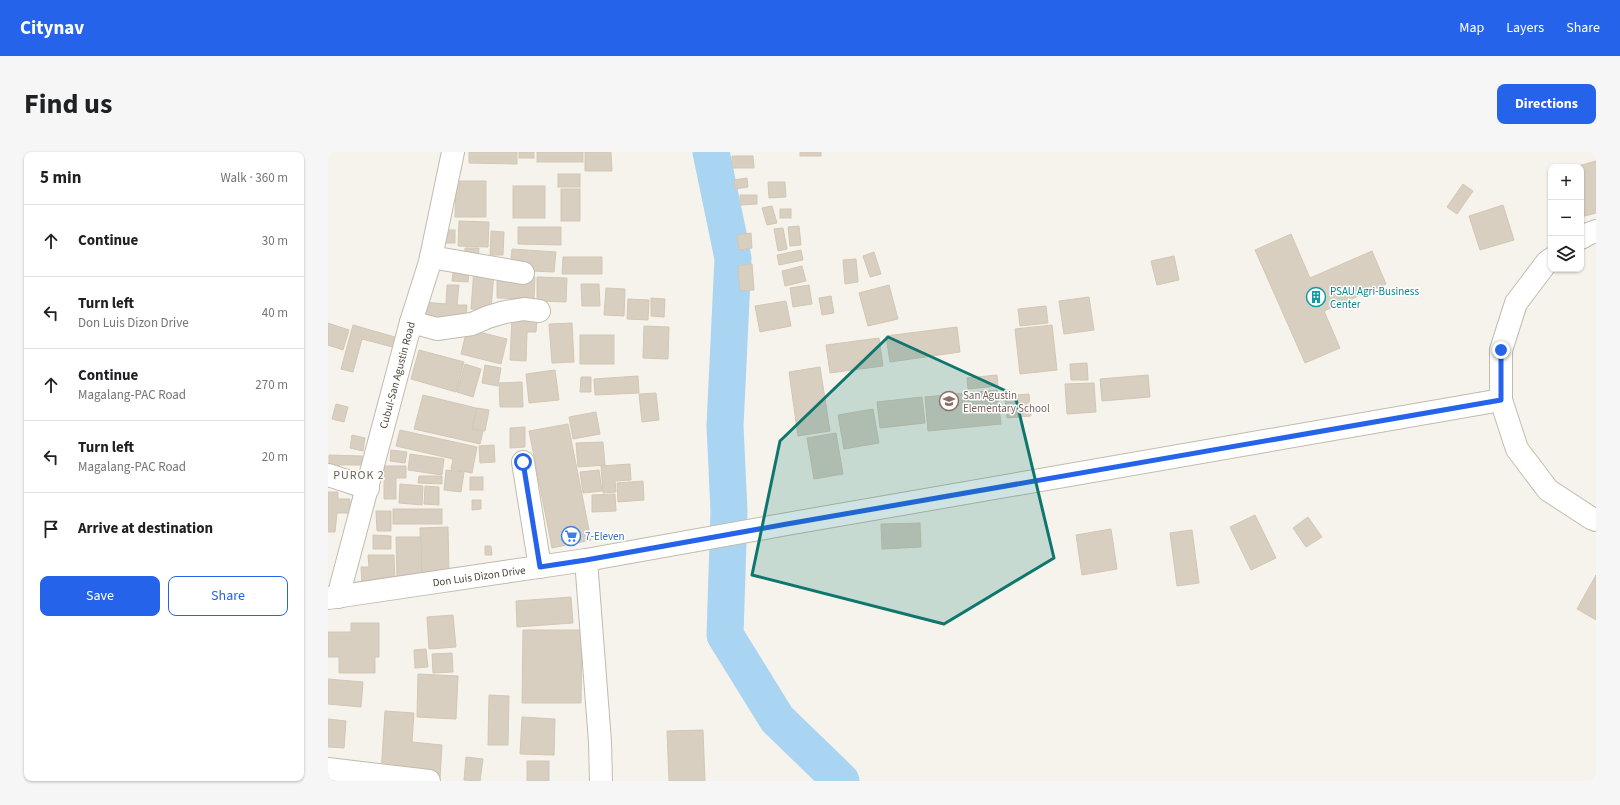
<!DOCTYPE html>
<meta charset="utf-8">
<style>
:root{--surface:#fff;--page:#f6f6f6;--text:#202124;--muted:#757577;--line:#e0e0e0;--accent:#2563eb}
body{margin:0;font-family:"Source Sans 3",sans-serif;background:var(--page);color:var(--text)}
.controls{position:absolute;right:12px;top:12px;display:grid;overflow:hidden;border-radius:8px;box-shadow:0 1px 3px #0004}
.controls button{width:36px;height:36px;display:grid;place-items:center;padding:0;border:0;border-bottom:1px solid var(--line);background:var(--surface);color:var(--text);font:20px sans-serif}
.stop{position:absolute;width:12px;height:12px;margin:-9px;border:3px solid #2563eb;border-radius:50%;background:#fff}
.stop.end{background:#2563eb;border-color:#fff;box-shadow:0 1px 4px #0008}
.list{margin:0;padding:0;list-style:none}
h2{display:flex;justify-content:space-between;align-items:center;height:52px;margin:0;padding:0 16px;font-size:17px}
h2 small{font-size:13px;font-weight:400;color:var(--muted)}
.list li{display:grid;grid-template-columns:26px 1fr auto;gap:12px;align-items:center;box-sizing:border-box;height:72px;padding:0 16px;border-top:1px solid var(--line)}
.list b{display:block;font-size:15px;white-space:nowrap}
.list p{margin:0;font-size:13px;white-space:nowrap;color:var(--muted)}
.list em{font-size:13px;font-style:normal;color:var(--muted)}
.actions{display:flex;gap:8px;padding:12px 16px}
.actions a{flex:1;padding:9px 0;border:1px solid var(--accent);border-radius:8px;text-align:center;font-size:14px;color:var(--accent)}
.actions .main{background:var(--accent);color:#fff}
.icon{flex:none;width:22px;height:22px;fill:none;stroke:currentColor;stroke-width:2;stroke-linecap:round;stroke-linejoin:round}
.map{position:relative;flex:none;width:1268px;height:629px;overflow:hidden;border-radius:8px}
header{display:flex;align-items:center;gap:24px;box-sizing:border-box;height:56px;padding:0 20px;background:var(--accent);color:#fff}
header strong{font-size:19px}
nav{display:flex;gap:22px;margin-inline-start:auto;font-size:14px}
.intro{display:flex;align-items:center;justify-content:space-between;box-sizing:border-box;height:96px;padding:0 24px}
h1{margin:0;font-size:28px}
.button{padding:10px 18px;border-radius:8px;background:var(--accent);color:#fff;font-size:14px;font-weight:700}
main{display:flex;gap:24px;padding:0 24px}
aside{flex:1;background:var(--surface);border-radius:8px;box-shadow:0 1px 3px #0004}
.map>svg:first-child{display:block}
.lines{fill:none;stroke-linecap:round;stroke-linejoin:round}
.river{stroke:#a9d4f2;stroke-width:37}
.building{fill:#d8cfc1;stroke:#d3c7b4}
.minor-casing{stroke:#c2bbae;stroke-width:24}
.minor{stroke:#fff;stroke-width:22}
.route{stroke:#2563eb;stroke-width:5}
.marked{fill:#0f766e;fill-opacity:0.2;stroke:#0f766e;stroke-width:3;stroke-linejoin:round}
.labels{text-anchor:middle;stroke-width:3;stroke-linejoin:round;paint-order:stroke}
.culture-label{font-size:11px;fill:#0d838f;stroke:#fff;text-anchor:start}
.street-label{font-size:11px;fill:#4b4439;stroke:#fff}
.education-label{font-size:11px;fill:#785e54;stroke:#fff;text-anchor:start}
.shop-label{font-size:11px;fill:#366cbe;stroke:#fff;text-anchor:start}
.neighbourhood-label{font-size:12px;letter-spacing:1px;fill:#6e6250;stroke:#fff}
</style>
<header>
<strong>Citynav</strong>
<nav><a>Map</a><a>Layers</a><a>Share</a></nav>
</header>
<div class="intro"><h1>Find us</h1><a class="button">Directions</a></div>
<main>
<aside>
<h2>5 min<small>Walk · 360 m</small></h2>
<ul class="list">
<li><svg class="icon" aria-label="ahead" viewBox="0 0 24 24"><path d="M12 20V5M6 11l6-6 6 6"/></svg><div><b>Continue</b></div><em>30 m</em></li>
<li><svg class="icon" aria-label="left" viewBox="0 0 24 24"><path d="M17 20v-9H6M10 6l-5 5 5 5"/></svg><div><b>Turn left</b><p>Don Luis Dizon Drive</p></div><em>40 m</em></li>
<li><svg class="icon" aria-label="ahead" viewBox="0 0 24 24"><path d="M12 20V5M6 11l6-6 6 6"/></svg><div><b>Continue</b><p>Magalang-PAC Road</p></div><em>270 m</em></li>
<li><svg class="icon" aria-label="left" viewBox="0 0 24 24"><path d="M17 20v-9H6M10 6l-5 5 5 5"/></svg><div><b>Turn left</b><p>Magalang-PAC Road</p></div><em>20 m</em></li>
<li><svg class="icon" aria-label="arrive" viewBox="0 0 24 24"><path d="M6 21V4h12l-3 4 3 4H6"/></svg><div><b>Arrive at destination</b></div></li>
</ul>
<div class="actions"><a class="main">Save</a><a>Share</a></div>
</aside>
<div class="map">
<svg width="1268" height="629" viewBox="0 0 1268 629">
<rect width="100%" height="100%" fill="#f6f3ec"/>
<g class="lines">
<polyline class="river" points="383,0 405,106 397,274 401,359 397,483 449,567 513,629"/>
</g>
<g class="building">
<polygon points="141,0 189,0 189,12 141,11"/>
<rect x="191" y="0" width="15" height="6"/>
<rect x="209" y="0" width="46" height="10"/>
<polygon points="257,0 283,0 284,19 257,19"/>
<rect x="472" y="0" width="21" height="4"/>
<polygon points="404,4 425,4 426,16 404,16"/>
<polygon points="1268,9 1268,61 1253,65 1253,15 1246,15"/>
<rect x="230" y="22" width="22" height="13"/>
<polygon points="419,26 420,35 407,37 406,28"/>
<polygon points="128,29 158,29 158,65 127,65"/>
<polygon points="440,30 457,30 458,45 441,46"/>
<polygon points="1135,32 1145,39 1129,62 1119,55"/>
<rect x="185" y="34" width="32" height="32"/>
<rect x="233" y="37" width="19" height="32"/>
<polygon points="412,43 429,43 429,52 413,53"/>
<polygon points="1175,53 1186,88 1152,98 1141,64"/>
<polygon points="444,54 449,71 439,73 434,56"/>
<rect x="452" y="57" width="11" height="9"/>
<polygon points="131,69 161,70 160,95 130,94"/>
<polygon points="471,74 473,93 462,94 460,75"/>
<polygon points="190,75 233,75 233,93 190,92"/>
<polygon points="455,76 459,97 450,99 446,77"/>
<rect x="112" y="78" width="15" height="13"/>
<polygon points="163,79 176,80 175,103 162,103"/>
<polygon points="423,81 424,96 411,98 409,83"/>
<polygon points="963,82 982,126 1044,99 1058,132 996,159 1012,196 977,211 927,98"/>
<polygon points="137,96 151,96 150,108 137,108"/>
<polygon points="184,97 228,100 226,120 182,118"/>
<polygon points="473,98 475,108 451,113 449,103"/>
<polygon points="546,100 553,122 542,125 535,104"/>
<polygon points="846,104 851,128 829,133 823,109"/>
<polygon points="235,105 274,105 274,122 234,122"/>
<polygon points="528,107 530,130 517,132 515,108"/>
<polygon points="424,112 426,138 412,139 410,114"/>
<polygon points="126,113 142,114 140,130 124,129"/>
<polygon points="474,114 478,129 457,134 454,119"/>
<polygon points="146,117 166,119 163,158 143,157"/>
<polygon points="169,124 207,125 206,147 169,146"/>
<polygon points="209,125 239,126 238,150 209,149"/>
<polygon points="253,132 271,132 272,154 254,154"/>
<polygon points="119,133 131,133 129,153 139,153 138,172 94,169 95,150 118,152"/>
<polygon points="481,133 484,152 465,155 462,136"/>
<polygon points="561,133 570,167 540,174 531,141"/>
<polygon points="278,136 297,137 296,164 276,163"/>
<polygon points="503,144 506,161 494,163 491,146"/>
<polygon points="761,145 766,178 736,182 731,149"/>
<polygon points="323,146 337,147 336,165 323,164"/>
<polygon points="300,147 321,148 320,168 299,167"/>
<polygon points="458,149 463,174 432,180 427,154"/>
<polygon points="718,154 720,171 692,174 690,157"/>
<polygon points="184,167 209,168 208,180 199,180 198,209 182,208"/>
<polygon points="0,171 21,178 15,198 0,193"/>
<polygon points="244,171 246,210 224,211 221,172"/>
<polygon points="25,173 74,187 72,197 34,187 25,220 13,217"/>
<polygon points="724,173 729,218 692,222 687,177"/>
<polygon points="316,174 341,175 340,207 315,206"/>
<polygon points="629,175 632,200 562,210 558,184"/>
<polygon points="139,177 179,187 173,212 133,202"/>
<rect x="252" y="183" width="34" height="29"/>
<polygon points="551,186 555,214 502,221 498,193"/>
<polygon points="91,198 136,210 128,240 83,227"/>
<polygon points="759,211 760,228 743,228 742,212"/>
<polygon points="137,212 153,217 145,245 129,240"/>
<polygon points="157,213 173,216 170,234 154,231"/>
<polygon points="492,215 502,279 470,284 461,220"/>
<polygon points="227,218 231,248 201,251 198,222"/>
<polygon points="669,223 670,234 640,237 639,226"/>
<polygon points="820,223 822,245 774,249 772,227"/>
<polygon points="310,224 311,241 267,243 266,227"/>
<polygon points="253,225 263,225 263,240 252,240"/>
<polygon points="194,230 195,255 172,255 171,231"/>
<polygon points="766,231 768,260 739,262 737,232"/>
<polygon points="669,238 673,272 600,279 597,245"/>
<polygon points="328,241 331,268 314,270 311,242"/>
<polygon points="701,242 703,264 679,266 677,244"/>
<polygon points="95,243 160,259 152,292 86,277"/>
<polygon points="594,245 597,271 552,276 549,250"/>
<polygon points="8,252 20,255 16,270 4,267"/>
<polygon points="149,256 161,258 157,279 144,277"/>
<polygon points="545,257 551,291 516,297 510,263"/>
<polygon points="268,260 272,282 245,287 241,265"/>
<polygon points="240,272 263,388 224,396 201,279"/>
<polygon points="197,275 197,295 182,296 182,276"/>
<polygon points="72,278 149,295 144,321 123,317 125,307 68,294"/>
<polygon points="508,281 515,322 486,327 479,286"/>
<polygon points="24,283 37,286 35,299 22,296"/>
<polygon points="275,290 277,313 250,315 248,291"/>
<polygon points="166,293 167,310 152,311 151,294"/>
<polygon points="63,298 79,300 77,311 62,309"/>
<polygon points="82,302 116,307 114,323 80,318"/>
<polygon points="1,303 34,304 34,313 11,313 11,315 1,315"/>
<polygon points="302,312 303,328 287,329 288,340 275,341 273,314"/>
<polygon points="56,314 78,314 78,326 68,326 68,347 56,347"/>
<polygon points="118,318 136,320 133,340 116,338"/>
<polygon points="271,318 274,339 255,341 252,320"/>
<polygon points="91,324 114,324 114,332 90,331"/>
<rect x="142" y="325" width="13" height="13"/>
<polygon points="315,329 316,348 290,350 289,331"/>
<polygon points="72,332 95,334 94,353 71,351"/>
<polygon points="97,334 111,335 111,353 96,352"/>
<polygon points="0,340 10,340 10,347 22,347 22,361 9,361 7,380 0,380"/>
<polygon points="287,342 288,359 264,360 264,343"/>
<polygon points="144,348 153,348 153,357 144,358"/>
<rect x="65" y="357" width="49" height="15"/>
<polygon points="48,359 63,359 63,379 49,379"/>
<polygon points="927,363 948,406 923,418 902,375"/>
<polygon points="980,365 994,385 978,395 965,376"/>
<polygon points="592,371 593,395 554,397 553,372"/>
<polygon points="120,375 121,420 93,421 92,376"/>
<polygon points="783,377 789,417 754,423 748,383"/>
<polygon points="864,378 871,431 849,434 842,381"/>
<polygon points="45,383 63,384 63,397 45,397"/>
<polygon points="68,385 93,385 94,428 69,429"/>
<polygon points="157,394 163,394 164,403 157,403"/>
<polygon points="40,403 66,403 67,431 34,432 33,415 41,415"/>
<polygon points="1268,423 1268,468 1249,457"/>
<polygon points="243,445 245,471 189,475 188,449"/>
<polygon points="125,463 128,495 101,497 99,465"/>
<polygon points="23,471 51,471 51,505 47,505 47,521 11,521 11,505 0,505 0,480 23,480"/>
<polygon points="195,478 254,478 253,551 194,551"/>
<polygon points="98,497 100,515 87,516 86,498"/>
<polygon points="124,501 125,520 105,521 104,502"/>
<polygon points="90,522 130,524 128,567 89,565"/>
<polygon points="0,527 35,530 33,555 0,552"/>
<polygon points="161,543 181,544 180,593 160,593"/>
<polygon points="57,559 86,561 84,590 114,593 112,626 53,621"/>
<polygon points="194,565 227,567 226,603 192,602"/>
<polygon points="0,567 18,569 16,596 0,595"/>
<polygon points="375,578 377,629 341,629 339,579"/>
<polygon points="138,605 155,607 152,629 136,628"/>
<rect x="199" y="609" width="22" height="20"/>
</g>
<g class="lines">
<g class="minor-casing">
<g id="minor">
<polyline points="1253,86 1260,82 1268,79"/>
<polyline points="103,105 195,121"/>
<polyline points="1223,107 1219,110 1188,151 1173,198 1173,248 1189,297 1220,338 1263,366 1268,368"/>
<polyline points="83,170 109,177 144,172 160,165 177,160 196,157 211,159"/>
<polyline points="195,310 212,415"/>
<polyline points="0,323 40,336"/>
<polyline points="258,408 272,590 273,629"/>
<polyline points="10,445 83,170 102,110 125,0"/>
<polyline points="0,446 258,408 459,372 1173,248"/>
<polyline points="0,617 101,629"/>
</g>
</g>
<use href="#minor" class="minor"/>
</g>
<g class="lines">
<polyline class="route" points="195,310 212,415 258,408 459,372 1173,248 1173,198"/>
</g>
<path class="marked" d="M560,185l127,58 39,163 -110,66 -192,-49 28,-134z"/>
<defs>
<g id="building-ring" transform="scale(1)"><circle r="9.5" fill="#fff" stroke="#0f9aa8" stroke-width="1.5"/><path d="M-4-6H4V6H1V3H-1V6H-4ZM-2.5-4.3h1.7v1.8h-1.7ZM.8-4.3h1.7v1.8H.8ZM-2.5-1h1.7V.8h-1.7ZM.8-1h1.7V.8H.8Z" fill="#0f9aa8"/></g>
<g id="school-ring" transform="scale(1)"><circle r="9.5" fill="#fff" stroke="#8d6e63" stroke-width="1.5"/><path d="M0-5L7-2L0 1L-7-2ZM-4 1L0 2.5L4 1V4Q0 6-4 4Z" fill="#8d6e63"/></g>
<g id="supermarket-ring" transform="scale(1)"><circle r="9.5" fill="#fff" stroke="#3f7fe0" stroke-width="1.5"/><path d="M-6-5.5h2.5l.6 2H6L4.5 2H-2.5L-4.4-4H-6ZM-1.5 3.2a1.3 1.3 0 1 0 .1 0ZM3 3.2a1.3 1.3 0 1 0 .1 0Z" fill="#3f7fe0"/></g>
</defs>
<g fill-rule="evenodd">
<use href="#building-ring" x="988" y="145"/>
<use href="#school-ring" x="621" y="249"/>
<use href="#supermarket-ring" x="243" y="384"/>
</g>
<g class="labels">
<g class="culture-label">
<text x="1002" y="143">PSAU Agri-Business<tspan x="1002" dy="13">Center</tspan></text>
</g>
<g class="street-label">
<text transform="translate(69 223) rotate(-75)" y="4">Cubul-San Agustin Road</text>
<text transform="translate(151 424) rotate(-8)" y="4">Don Luis Dizon Drive</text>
</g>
<g class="education-label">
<text x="635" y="247">San Agustin<tspan x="635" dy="13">Elementary School</tspan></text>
</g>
<g class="shop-label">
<text x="257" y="388">7-Eleven</text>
</g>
<g class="neighbourhood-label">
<text x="31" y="327">PUROK 2</text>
</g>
</g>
</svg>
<div class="controls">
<button>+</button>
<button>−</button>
<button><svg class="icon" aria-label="layers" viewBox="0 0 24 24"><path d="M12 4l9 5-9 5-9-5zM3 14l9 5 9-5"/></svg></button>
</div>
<div class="stop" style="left:195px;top:310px"></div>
<div class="stop end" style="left:1173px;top:198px"></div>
</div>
</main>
